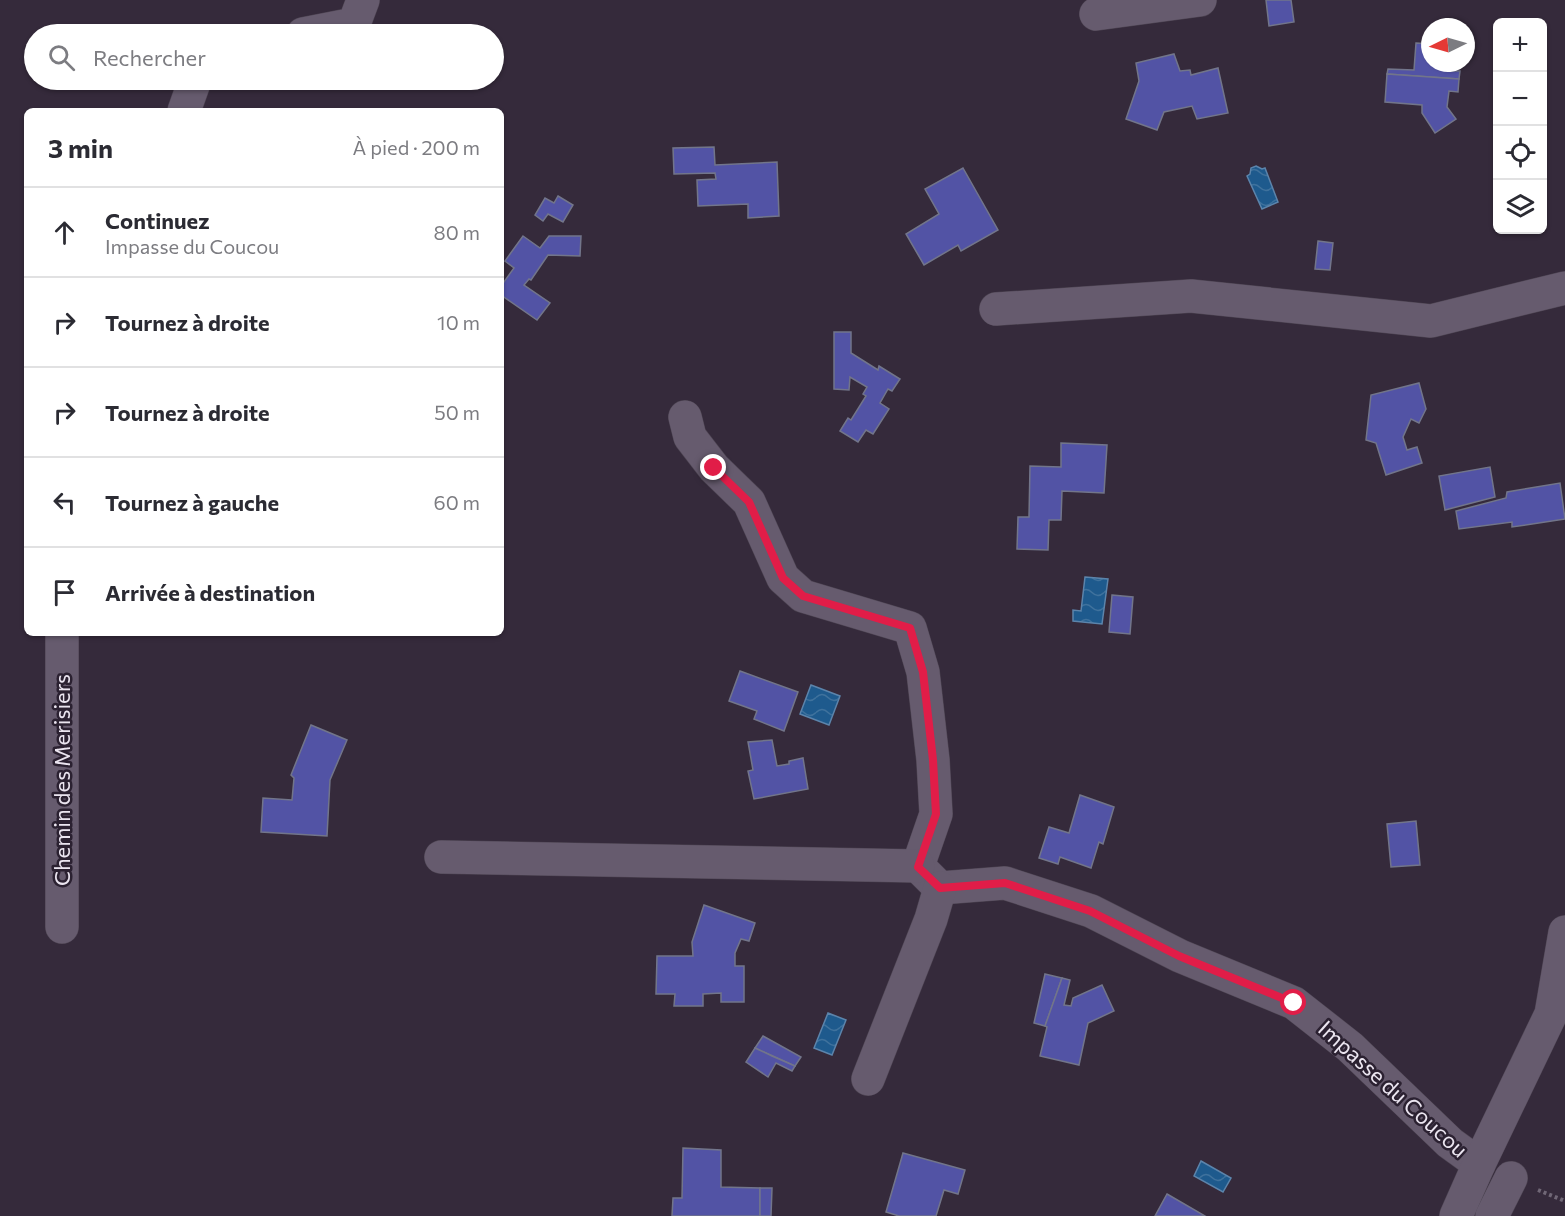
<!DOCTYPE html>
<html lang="fr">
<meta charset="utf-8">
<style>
:root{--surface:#fff;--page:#f2f2f3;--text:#2b2b33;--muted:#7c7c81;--line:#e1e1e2}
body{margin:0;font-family:Commissioner,sans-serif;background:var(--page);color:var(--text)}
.controls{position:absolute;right:18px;top:18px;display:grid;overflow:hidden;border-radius:9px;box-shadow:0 2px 4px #0004}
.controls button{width:54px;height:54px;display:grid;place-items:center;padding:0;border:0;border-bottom:2px solid var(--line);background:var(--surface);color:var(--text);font:30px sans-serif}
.compass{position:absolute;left:1421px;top:18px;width:54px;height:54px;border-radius:50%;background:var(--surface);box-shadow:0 2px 4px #0004;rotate:265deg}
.stop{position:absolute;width:18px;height:18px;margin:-14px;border:4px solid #e11d48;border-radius:50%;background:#fff}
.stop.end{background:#e11d48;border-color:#fff;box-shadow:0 2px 6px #0008}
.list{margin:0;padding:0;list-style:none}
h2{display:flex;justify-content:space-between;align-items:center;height:78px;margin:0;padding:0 24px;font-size:26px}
h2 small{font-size:20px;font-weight:400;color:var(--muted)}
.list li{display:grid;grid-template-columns:39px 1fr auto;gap:18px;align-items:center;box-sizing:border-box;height:90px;padding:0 24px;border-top:2px solid var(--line)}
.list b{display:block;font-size:22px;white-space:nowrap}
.list p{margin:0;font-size:20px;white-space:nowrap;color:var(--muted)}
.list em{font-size:20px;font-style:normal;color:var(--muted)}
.icon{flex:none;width:33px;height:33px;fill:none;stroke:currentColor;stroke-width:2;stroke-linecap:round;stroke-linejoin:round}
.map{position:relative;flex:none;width:1565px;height:1216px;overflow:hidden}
.search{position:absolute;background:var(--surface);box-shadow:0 2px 4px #0004;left:24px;top:24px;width:480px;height:66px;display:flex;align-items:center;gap:15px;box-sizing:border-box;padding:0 21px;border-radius:33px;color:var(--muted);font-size:22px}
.panel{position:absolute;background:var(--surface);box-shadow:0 2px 4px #0004;left:24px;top:108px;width:480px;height:528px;border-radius:9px}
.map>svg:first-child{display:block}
.water{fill:url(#water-waves);stroke:#5c84ab;stroke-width:1.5}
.building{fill:#5253a5;stroke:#72758a;stroke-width:1.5}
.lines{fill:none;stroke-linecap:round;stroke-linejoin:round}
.minor-casing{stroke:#4e4553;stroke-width:34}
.path{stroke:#706776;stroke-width:4;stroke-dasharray:3 3;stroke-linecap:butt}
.minor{stroke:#665b6e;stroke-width:33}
.route{stroke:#e11d48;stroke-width:8}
.labels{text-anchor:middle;stroke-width:5;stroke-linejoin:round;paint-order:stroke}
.street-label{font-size:22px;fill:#ebe5f0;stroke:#2b2131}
</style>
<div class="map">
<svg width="1565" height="1216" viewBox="0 0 1565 1216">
<defs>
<pattern id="water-waves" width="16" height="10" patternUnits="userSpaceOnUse" patternTransform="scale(1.5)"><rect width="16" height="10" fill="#1e5a8d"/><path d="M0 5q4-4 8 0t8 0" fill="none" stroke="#3f729d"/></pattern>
</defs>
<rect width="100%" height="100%" fill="#352a3b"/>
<g class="water">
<polygon points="1256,166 1262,169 1265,168 1278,202 1262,209 1247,176 1250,174 1251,168"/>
<polygon points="1085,577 1108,579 1102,624 1073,621 1073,610 1081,611"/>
<polygon points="811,685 840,696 829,725 800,714"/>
<polygon points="828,1013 846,1020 832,1055 814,1048"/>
<polygon points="1201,1161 1231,1178 1223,1192 1194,1176"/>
</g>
<g class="building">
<polygon points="1266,0 1291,0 1294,22 1269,26"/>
<polygon points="1416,43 1430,44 1430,63 1448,63 1447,71 1460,71 1459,79 1387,74 1388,69 1414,70"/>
<polygon points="1174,54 1180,71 1190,70 1191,75 1218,68 1228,113 1197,119 1192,106 1164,112 1157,130 1126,119 1139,81 1136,63"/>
<polygon points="1387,74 1459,79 1458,92 1449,91 1447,107 1456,119 1435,133 1422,113 1422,105 1385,102"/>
<polygon points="714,147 715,165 777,162 779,216 748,218 748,204 698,206 697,180 716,179 715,173 674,174 673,148"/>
<polygon points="963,168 998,230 961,251 958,245 924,265 906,234 939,214 925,189"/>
<polygon points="558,196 573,205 563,222 548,214 543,221 535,215 545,198 554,203"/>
<polygon points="523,236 540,248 549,236 581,236 580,256 548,255 531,280 529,279 524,285 550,303 537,320 501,295 501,286 514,268 505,261"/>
<polygon points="1318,241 1333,243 1330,270 1315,269"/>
<polygon points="834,332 851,332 851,353 878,370 879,366 900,379 892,391 888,389 880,403 889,409 873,434 866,430 858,442 840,431 848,418 851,420 866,396 863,394 867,387 850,377 849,390 834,389"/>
<polygon points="1419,383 1426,409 1419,423 1411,419 1403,437 1407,450 1417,447 1422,463 1386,475 1376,443 1366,440 1371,395"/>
<polygon points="1061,443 1107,445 1104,493 1062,491 1061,520 1049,520 1048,550 1017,549 1018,517 1029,517 1030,466 1061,467"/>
<polygon points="1490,467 1495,497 1445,510 1439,476"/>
<polygon points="1560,483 1565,519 1512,527 1512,522 1459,529 1456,511 1506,498 1507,492"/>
<polygon points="1112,595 1133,597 1130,634 1109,632"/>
<polygon points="740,671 798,692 784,731 754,719 757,711 729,701"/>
<polygon points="311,725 347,740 330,780 327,836 261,832 263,798 292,800 294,778 291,775"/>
<polygon points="772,740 777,766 789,764 789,761 803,758 808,789 754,799 748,771 753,770 748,742"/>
<polygon points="1080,795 1114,807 1103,844 1099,842 1091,868 1060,857 1058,864 1039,858 1049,827 1069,833"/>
<polygon points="1416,821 1420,865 1391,867 1387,824"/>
<polygon points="704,905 755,923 749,941 741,939 735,953 735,966 744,966 744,1002 721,1002 721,993 703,994 703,1006 674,1006 675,994 656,994 657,956 693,956 692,942"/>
<polygon points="1045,974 1062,978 1045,1026 1034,1023"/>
<polygon points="1062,978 1070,980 1064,1005 1071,1006 1073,998 1102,985 1114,1011 1088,1023 1079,1065 1040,1056 1047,1027 1045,1026"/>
<polygon points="763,1036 801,1057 795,1066 755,1048"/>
<polygon points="755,1048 772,1056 795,1066 792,1071 776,1063 768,1077 746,1062"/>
<polygon points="683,1148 721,1150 721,1187 760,1188 760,1216 672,1216 673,1198 682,1198"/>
<polygon points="903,1153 965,1170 958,1194 944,1190 936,1216 899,1216 886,1212"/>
<polygon points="760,1188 772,1188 771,1216 760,1216"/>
<polygon points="1167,1194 1205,1216 1155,1216"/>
</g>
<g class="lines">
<g class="minor-casing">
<g id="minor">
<polyline points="1096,14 1200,0"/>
<polyline points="303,34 354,24 363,0"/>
<polyline points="184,111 195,80"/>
<polyline points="996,309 1191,296 1431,321 1565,288"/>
<polyline points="685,417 690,437 714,468 749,502 783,578 803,596 910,628 923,672 933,760 936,814 918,866 940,888"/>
<polyline points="441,857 918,866"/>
<polyline points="940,888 1005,883 1091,911 1180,956 1294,1003 1350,1047 1450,1143 1479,1164"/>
<polyline points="62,927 62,633"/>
<polyline points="868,1079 931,919 940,888"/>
<polyline points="1456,1216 1479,1164 1551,1014 1565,932"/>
<polyline points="1492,1216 1511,1178"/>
</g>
</g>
<polyline class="path" points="1538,1190 1565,1201"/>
<use href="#minor" class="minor"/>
</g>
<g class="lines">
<polyline class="route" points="714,468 749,502 783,578 803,596 910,628 923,672 933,760 936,814 918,867 940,888 1005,883 1090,911 1179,956 1294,1003"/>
</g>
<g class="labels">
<g class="street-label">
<text transform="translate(62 780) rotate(-90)" y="8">Chemin des Merisiers</text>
<text transform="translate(1393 1089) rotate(42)" y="8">Impasse du Coucou</text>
</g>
</g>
</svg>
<div class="controls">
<button>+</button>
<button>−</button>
<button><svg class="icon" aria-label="locate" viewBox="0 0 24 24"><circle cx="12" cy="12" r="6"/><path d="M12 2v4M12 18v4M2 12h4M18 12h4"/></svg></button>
<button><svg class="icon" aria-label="layers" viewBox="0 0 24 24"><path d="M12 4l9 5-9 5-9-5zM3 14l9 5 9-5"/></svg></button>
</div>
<svg class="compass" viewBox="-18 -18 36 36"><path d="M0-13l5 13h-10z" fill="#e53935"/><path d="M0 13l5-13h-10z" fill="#7c7c81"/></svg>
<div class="stop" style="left:1294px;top:1003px"></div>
<div class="stop end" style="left:714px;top:468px"></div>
<div class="search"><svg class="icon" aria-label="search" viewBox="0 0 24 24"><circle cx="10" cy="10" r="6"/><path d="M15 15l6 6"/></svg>Rechercher</div>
<section class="panel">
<h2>3 min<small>À pied · 200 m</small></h2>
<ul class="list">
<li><svg class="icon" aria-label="ahead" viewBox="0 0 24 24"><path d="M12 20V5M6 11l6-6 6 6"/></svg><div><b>Continuez</b><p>Impasse du Coucou</p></div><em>80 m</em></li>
<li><svg class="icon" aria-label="right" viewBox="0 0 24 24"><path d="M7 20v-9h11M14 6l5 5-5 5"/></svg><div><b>Tournez à droite</b></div><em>10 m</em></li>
<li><svg class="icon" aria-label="right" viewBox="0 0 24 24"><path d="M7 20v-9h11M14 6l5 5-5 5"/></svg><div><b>Tournez à droite</b></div><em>50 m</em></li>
<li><svg class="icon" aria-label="left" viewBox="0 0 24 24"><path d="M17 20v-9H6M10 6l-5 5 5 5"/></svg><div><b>Tournez à gauche</b></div><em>60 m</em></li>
<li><svg class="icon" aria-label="arrive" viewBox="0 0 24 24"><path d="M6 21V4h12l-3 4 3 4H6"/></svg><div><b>Arrivée à destination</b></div></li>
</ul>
</section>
</div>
